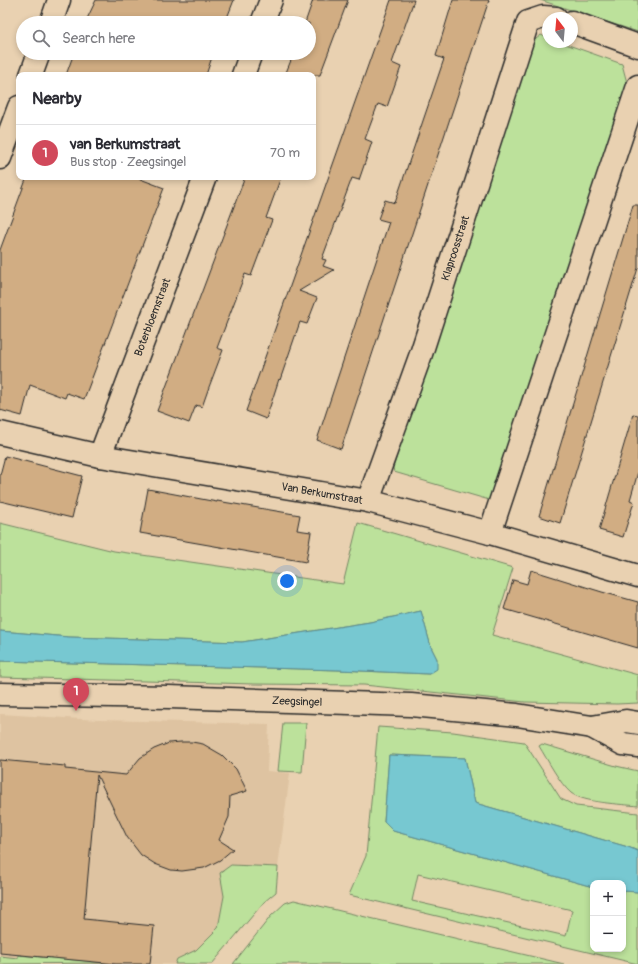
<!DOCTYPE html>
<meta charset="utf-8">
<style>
:root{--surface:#fff;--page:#f2f2f3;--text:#2b2b33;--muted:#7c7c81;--line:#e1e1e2;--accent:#d1495b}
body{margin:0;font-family:Pangolin,sans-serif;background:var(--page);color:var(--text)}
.controls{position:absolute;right:12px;bottom:12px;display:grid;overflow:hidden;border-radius:8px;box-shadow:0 2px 6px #0003}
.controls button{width:36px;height:36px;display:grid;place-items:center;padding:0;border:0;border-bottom:1px solid var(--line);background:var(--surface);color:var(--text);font:20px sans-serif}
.compass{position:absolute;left:542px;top:12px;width:36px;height:36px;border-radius:50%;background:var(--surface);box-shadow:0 2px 6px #0003;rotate:344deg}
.you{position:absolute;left:287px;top:581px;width:14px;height:14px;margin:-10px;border:3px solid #fff;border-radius:50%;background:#1a73e8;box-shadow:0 0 0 6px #1a73e833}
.badge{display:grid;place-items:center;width:26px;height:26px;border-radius:50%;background:var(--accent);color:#fff;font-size:13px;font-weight:700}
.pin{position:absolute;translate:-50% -33px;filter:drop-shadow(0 1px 2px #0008)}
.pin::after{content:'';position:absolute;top:21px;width:14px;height:12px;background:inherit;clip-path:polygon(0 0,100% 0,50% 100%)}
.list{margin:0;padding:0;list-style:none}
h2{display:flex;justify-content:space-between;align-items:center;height:52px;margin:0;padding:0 16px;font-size:17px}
h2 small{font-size:13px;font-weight:400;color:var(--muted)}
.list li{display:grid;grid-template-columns:26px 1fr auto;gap:12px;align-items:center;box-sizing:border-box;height:56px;padding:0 16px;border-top:1px solid var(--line)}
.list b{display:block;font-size:15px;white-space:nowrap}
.list p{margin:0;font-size:13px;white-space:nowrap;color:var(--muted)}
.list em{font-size:13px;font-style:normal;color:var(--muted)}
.icon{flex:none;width:22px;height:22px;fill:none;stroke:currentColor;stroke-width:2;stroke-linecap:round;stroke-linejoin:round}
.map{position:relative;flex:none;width:638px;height:964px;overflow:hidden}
.search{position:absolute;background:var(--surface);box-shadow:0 2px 6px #0003;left:16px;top:16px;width:300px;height:44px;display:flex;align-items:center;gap:10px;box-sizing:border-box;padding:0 14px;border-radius:22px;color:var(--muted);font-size:15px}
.panel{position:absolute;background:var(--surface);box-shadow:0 2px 6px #0003;left:16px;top:72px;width:300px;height:108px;border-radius:8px}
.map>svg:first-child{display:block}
.built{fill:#dec3a1}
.green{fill:#bce19b;stroke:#748663;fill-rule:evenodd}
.water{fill:#77c8d1;stroke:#59898f}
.building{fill:#d1ad83;stroke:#2b2b2b}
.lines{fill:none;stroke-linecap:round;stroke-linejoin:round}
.minor-casing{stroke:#2b2b2b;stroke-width:25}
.minor{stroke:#e9d1b1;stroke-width:22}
.labels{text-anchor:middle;stroke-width:3.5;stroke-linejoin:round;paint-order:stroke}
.street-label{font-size:11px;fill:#2b2b2b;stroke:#e9d1b1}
</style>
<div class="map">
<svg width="638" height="964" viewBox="0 0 638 964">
<rect width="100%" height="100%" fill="#e9d1b1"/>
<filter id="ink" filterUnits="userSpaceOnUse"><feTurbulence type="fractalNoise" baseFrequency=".025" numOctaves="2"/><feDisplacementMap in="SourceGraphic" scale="8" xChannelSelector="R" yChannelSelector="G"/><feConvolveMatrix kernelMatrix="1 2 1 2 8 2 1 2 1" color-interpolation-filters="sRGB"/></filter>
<g filter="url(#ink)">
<polygon class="built" points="0,714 98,720 269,724 267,771 290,773 278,867 231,865 218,928 196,950 177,959 175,964 0,964"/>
<g class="green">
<polygon points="540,0 638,0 638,32"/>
<polygon points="541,35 548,38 548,42 560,42 622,64 627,83 496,502 394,472 393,468 525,48"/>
<polygon points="0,523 114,551 343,584 358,523 513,568 492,635 638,675 638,703 617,704 525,702 364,685 254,684 0,677 0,661 339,670 429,674 437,659 431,647 421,611 370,622 242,642 69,637 0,631"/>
<polygon points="283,723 306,723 302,772 278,771"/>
<path d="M378,727l75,5 71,10 37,57 15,7 62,7v38l-10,-4 -153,-44 -10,-45 -76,-3 -5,67 9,9 200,56v62h30v-58l15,1v72l-289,-69 17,-39zM418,874l154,36 -6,26 -154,-35z"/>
<path d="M542,744l74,22 22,5v35c-17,-2 -54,-3 -67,-13 -11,-9 -24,-34 -32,-47z"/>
<polygon points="231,865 278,867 276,892 264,902 212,964 175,964 177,959 196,950 218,928 224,896 220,873"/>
<polygon points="294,900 564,964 233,964 271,916 285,903"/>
<polygon points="18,955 110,963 0,964 0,956 18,958"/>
</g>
<g class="water">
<polygon points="421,611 431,647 437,659 437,669 429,674 339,670 0,661 0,631 69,637 242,642 370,622"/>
<polygon points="389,755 465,758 475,803 628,847 638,851 638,892 623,891 623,883 593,883 593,887 393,831 384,822"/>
</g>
<g class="building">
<polygon points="96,0 234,0 225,23 85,23"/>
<polygon points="313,0 348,0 320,75 285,75 294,53 309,53 309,23 305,23"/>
<polygon points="391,0 414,0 392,63 401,67 387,107 378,104 365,139 372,142 359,180 352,178 322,259 326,260 323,266 334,270 299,291 317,298 307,324 300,322 280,380 279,379 266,419 246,411"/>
<polygon points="453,0 489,0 341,449 317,440 389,222 378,219 385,200 395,203 444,59 436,56"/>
<polygon points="74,53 212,53 213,54 206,75 66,75"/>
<polygon points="27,177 135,177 164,188 84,399 67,393 65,398 30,385 22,416 0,410 0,250"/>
<polygon points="245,177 281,177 266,218 272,220 251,276 245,274 217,348 223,350 209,387 202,407 196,405 189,423 157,411"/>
<polygon points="633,205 638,205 638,268 560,523 539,516"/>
<polygon points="633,414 638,415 638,472 630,500 634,502 623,537 599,530"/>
<polygon points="5,456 82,476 72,518 0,501 0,475"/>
<polygon points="148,489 217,502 217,501 300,515 297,530 311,532 306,562 140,533"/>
<polygon points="531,570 602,592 638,602 638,648 504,609 513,580 527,584"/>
<polygon points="181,742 192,742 203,744 222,755 236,769 247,791 230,796 229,817 219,840 233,849 220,860 204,868 182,871 171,870 155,864 141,855 127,837 97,775 84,919 154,926 150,964 116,964 0,953 0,760 65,766 65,769 126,775 140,758 154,749 169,743"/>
</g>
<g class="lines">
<g class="minor-casing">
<g id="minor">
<polyline points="572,22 638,46"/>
<polyline points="51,23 59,0"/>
<polyline points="262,23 271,0"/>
<polyline points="31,75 39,53"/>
<polyline points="243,75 251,53"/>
<polyline points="0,158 19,107"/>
<polyline points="0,433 100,456 368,501 490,533 638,576"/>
<polyline points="100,456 205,177"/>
<polyline points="368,501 421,354 528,22 543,17 556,18"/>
<polyline points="490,533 638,86"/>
<polyline points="0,694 169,697 411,705 517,715 592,727 626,721 638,723"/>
<polyline points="592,727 623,744 638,746"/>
</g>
</g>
<use href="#minor" class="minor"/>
</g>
</g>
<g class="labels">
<g class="street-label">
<text transform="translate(455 248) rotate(-72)" y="4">Klaproosstraat</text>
<text transform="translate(152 317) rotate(-69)" y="4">Boterbloemstraat</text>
<text transform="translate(322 493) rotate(10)" y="4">Van Berkumstraat</text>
<text transform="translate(297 701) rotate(2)" y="4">Zeegsingel</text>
</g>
</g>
</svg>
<div class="controls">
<button>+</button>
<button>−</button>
</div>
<svg class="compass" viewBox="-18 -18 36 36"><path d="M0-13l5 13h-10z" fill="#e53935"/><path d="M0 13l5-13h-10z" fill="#7c7c81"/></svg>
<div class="you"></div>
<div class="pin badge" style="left:76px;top:711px">1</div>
<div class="search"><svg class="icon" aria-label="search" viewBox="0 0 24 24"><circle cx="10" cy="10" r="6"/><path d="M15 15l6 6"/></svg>Search here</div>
<section class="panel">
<h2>Nearby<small></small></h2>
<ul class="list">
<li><span class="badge">1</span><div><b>van Berkumstraat</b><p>Bus stop · Zeegsingel</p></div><em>70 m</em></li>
</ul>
</section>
</div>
